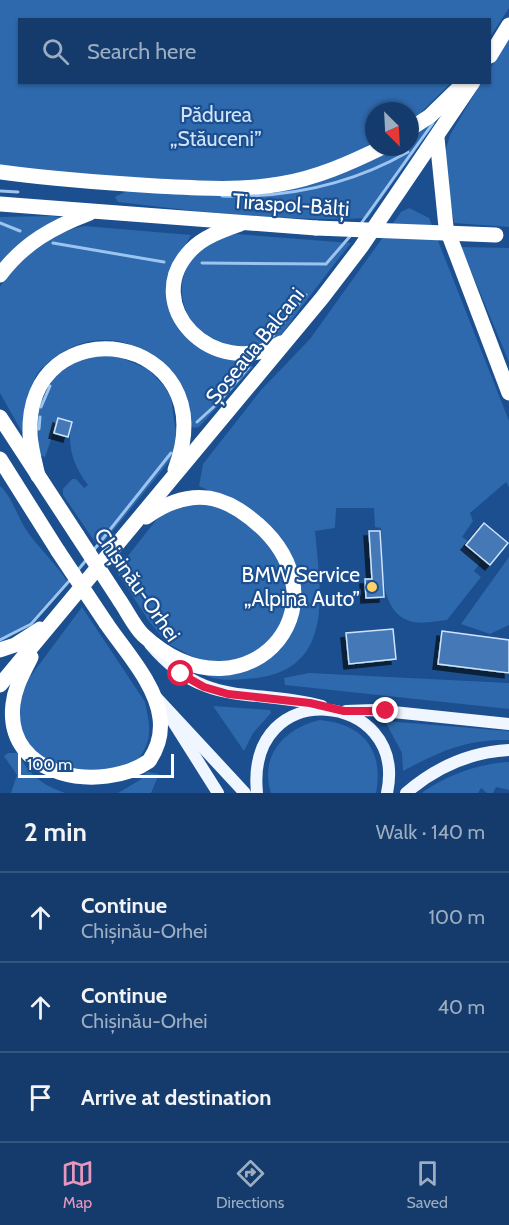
<!DOCTYPE html>
<meta charset="utf-8">
<style>
:root{--surface:#143b6b;--page:#214673;--text:#f1f3f6;--muted:#9dadc1;--line:#33557e;--accent:#e797bd}
body{margin:0;font-family:Cabin,sans-serif;background:var(--page);color:var(--text)}
.compass{position:absolute;left:365px;top:102px;width:54px;height:54px;border-radius:50%;background:var(--surface);box-shadow:0 2px 4px #0004;rotate:156deg}
.scale{position:absolute;left:18px;bottom:15px;width:156px;box-sizing:border-box;padding-left:6px;border:3px solid #fff;border-top:0;font-size:16px;line-height:21px;white-space:nowrap;color:#fff;-webkit-text-stroke:4px #1b4f8f;paint-order:stroke}
.stop{position:absolute;width:18px;height:18px;margin:-14px;border:4px solid #e11d48;border-radius:50%;background:#fff}
.stop.end{background:#e11d48;border-color:#fff;box-shadow:0 2px 6px #0008}
.list{margin:0;padding:0;list-style:none}
h2{display:flex;justify-content:space-between;align-items:center;height:78px;margin:0;padding:0 24px;font-size:26px}
h2 small{font-size:20px;font-weight:400;color:var(--muted)}
.list li{display:grid;grid-template-columns:39px 1fr auto;gap:18px;align-items:center;box-sizing:border-box;height:90px;padding:0 24px;border-top:2px solid var(--line)}
.list b{display:block;font-size:22px;white-space:nowrap}
.list p{margin:0;font-size:20px;white-space:nowrap;color:var(--muted)}
.list em{font-size:20px;font-style:normal;color:var(--muted)}
.icon{flex:none;width:33px;height:33px;fill:none;stroke:currentColor;stroke-width:2;stroke-linecap:round;stroke-linejoin:round}
.map{position:relative;flex:none;width:509px;height:793px;overflow:hidden}
.search{position:absolute;background:var(--surface);box-shadow:0 2px 4px #0004;left:18px;right:18px;top:18px;height:66px;display:flex;align-items:center;gap:15px;box-sizing:border-box;padding:0 21px;border-radius:0px;color:var(--muted);font-size:22px}
.sheet{height:348px;background:var(--surface)}
nav{display:flex;justify-content:space-around;align-items:center;box-sizing:border-box;height:84px;border-top:2px solid var(--line);background:var(--surface);font-size:16px;color:var(--muted)}
nav a{display:grid;justify-items:center;gap:3px}
nav .on{color:var(--accent)}
.map>svg:first-child{display:block}
.green{fill:#2e69ad}
.lines{fill:none;stroke-linecap:round;stroke-linejoin:round}
.stream{stroke:#9cc4f0;stroke-width:3}
.building{fill:#4478b7;stroke:#cfe3fa;stroke-width:1.5;filter:url(#shadow)}
.primary{stroke:#f0f6ff;stroke-width:12}
.highway{stroke:#fff;stroke-width:15}
.highway-bridge{stroke:#fff;stroke-width:15}
.route{stroke:#e11d48;stroke-width:8}
.poi-dot{fill:#ffd166;stroke:#1b4f8f;stroke-width:2}
.labels{text-anchor:middle;stroke-width:4.5;stroke-linejoin:round;paint-order:stroke}
.park-label{font-size:21px;fill:#cfe3fa;stroke:#1b4f8f}
.street-label{font-size:21px;fill:#fff;stroke:#1b4f8f}
.poi-label{font-size:21px;fill:#fff;stroke:#1b4f8f;text-anchor:end}
</style>
<div class="map">
<svg width="509" height="793" viewBox="0 0 509 793">
<defs>
<filter id="shadow"><feDropShadow dx="-5" dy="5" stdDeviation="0" flood-color="#0009"/></filter>
</defs>
<rect width="100%" height="100%" fill="#1b4f8f"/>
<g class="green">
<polygon points="0,0 509,0 509,8 490,37 490,20 20,20 20,82 451,83 410,123 410,111 374,111 374,146 300,175 227,184 65,174 0,165"/>
<polygon points="509,36 509,227 454,223 444,157 450,135 481,83 490,82 490,69"/>
<path d="M431,120l4,3 -67,95c-82,4 -168,-6 -250,-16l-3,-5 16,-8 94,5 150,-36 19,-11h16v-11z"/>
<path d="M409,208l20,10 80,203v66l-3,-5 -36,31 3,8 -11,16 6,4 -5,5 18,16 -7,9 7,6 -34,43c-10,1 -23,4 -33,2 -38,-7 -31,-65 -33,-94l-6,-1 -1,-19h-38l-1,20 -20,3c6,65 21,145 -71,148 -14,1 -34,3 -44,-9l69,-13 29,-80 -14,-32 -31,-33 -54,-26 4,-22 58,-74 49,-51 91,-127z"/>
<polygon points="52,216 59,217 59,220 0,266 0,217"/>
<path d="M84,226l107,9 -19,35 -1,33 61,56 17,3 4,5 -54,60 -6,1c-7,-20 -10,-43 -25,-59 -31,-33 -77,-39 -113,-12 -7,6 -15,11 -19,19 -9,16 -8,37 -10,55l-4,1 -22,-39v-106c17,-29 50,-54 84,-61z"/>
<path d="M236,234l115,9c-17,21 -34,44 -51,66 -7,9 -14,21 -22,29 -5,4 -15,5 -22,7 -74,20 -112,-92 -20,-111z"/>
<polygon points="461,247 509,248 509,362"/>
<path d="M112,354l36,15 17,18 6,11 5,35 -4,25 -73,90 -36,-53v-6l9,-10h4l8,9 4,-3c-14,-18 -22,-40 -16,-63l-14,-3 -13,38 -6,-2c-9,-31 5,-79 36,-94 11,-5 26,-5 37,-7z"/>
<path d="M0,486c14,13 17,32 29,48 12,16 27,30 38,47l-38,42 -29,16z"/>
<polygon points="191,500 224,508 268,541 286,573 286,609 280,627 258,653 227,662 209,661 193,657 167,643 149,621 116,571 161,514"/>
<polygon points="509,557 509,625 490,634 461,624"/>
<path d="M82,607l63,95c2,11 5,21 4,32 -4,39 -58,59 -90,46 -12,-5 -18,-15 -26,-26 -3,-4 -8,-9 -11,-14 -6,-15 -2,-40 2,-55z"/>
<polygon points="309,673 509,683 509,709 285,685 284,678"/>
<polygon points="213,706 270,710 271,713 253,733 244,751"/>
<path d="M320,720c43,4 64,30 56,73h-105c-12,-38 14,-65 49,-73z"/>
<path d="M385,721l124,10v9c-43,-1 -68,11 -106,31l-1,-18z"/>
<path d="M8,753h10c9,21 26,33 47,40h-54l6,-18 -13,-19z"/>
<path d="M509,762v28l-13,-3 -3,6h-6l-6,-5 -3,5h-56c22,-17 58,-30 87,-31z"/>
<polygon points="147,772 159,774 151,793 118,793 140,780"/>
</g>
<g class="lines">
<g class="stream">
<polyline points="0,191 18,192"/>
<path d="M222,196c66,2 128,-11 186,-44"/>
<polyline points="0,223 20,231"/>
<polyline points="360,225 433,123"/>
<polyline points="53,243 164,262"/>
<polyline points="202,263 326,264 352,234"/>
<polyline points="272,337 306,295"/>
<polyline points="41,407 50,386"/>
<polyline points="197,422 218,403 249,367"/>
<polyline points="39,429 40,417"/>
<polyline points="93,551 171,453"/>
<polyline points="78,570 87,559"/>
<polyline points="0,640 31,624 70,580"/>
</g>
</g>
<g class="building">
<polygon points="58,418 72,422 68,437 54,433"/>
<polygon points="484,523 508,543 490,565 466,545"/>
<polygon points="369,531 380,531 384,597 366,598 365,579 372,579"/>
<polygon points="393,629 396,659 349,664 346,633"/>
<polygon points="442,631 509,640 509,673 438,664"/>
</g>
<g class="lines">
<g class="primary">
<path d="M150,644c56,66 99,43 172,62"/>
<polyline points="156,697 245,793"/>
<polyline points="346,711 374,710 509,724"/>
<polyline points="172,720 218,793"/>
<path d="M257,793c-12,-119 152,-103 130,0"/>
<path d="M406,793c29,-25 64,-41 103,-43"/>
</g>
<g class="highway">
<polyline points="490,56 509,25"/>
<polyline points="410,129 430,116 465,82"/>
<polyline points="437,138 446,227 509,393"/>
<path d="M0,172c52,7 104,11 156,14 41,2 83,5 124,-2 37,-6 70,-21 103,-37"/>
<polyline points="0,204 316,228"/>
<path d="M240,224c-17,6 -37,13 -49,26 -53,55 23,132 90,93"/>
<path d="M0,275c24,-32 53,-48 90,-62"/>
<polyline points="0,417 77,535"/>
<polyline points="0,459 58,551"/>
<path d="M38,476c-3,-13 -7,-28 -8,-41 -6,-132 198,-106 145,35"/>
<path d="M120,601c7,10 14,25 23,34 106,98 222,-42 96,-125 -32,-21 -63,-14 -93,7"/>
<polyline points="0,650 15,645 40,629"/>
<path d="M31,657c-7,15 -16,29 -18,47 -9,75 90,89 136,57 9,-13 13,-27 11,-43 -4,-34 -35,-67 -54,-95"/>
<polyline points="0,685 322,298 361,247 473,82"/>
</g>
<g class="highway-bridge">
<polyline points="316,228 496,235"/>
<polyline points="77,535 120,601"/>
<polyline points="58,551 106,623"/>
</g>
</g>
<g class="lines">
<polyline class="route" points="181,674 204,687 228,694 310,703 344,711 386,711"/>
</g>
<circle class="poi-dot" cx="372" cy="587" r="6"/>
<g class="labels">
<g class="park-label">
<text x="216" y="122">Pădurea<tspan x="216" dy="24">„Stăuceni”</tspan></text>
</g>
<g class="street-label">
<text transform="translate(291 205) rotate(4)" y="7">Tiraspol-Bălți</text>
<text transform="translate(255 346) rotate(-51)" y="7">Șoseaua Balcani</text>
<text transform="translate(137 585) rotate(55)" y="7">Chișinău-Orhei</text>
</g>
<g class="poi-label">
<text x="360" y="582">BMW Service<tspan x="360" dy="24">„Alpina Auto”</tspan></text>
</g>
</g>
</svg>
<svg class="compass" viewBox="-18 -18 36 36"><path d="M0-13l5 13h-10z" fill="#e53935"/><path d="M0 13l5-13h-10z" fill="#9dadc1"/></svg>
<div class="scale">100 m</div>
<div class="stop" style="left:181px;top:674px"></div>
<div class="stop end" style="left:386px;top:711px"></div>
<div class="search"><svg class="icon" aria-label="search" viewBox="0 0 24 24"><circle cx="10" cy="10" r="6"/><path d="M15 15l6 6"/></svg>Search here</div>
</div>
<section class="sheet">
<h2>2 min<small>Walk · 140 m</small></h2>
<ul class="list">
<li><svg class="icon" aria-label="ahead" viewBox="0 0 24 24"><path d="M12 20V5M6 11l6-6 6 6"/></svg><div><b>Continue</b><p>Chișinău-Orhei</p></div><em>100 m</em></li>
<li><svg class="icon" aria-label="ahead" viewBox="0 0 24 24"><path d="M12 20V5M6 11l6-6 6 6"/></svg><div><b>Continue</b><p>Chișinău-Orhei</p></div><em>40 m</em></li>
<li><svg class="icon" aria-label="arrive" viewBox="0 0 24 24"><path d="M6 21V4h12l-3 4 3 4H6"/></svg><div><b>Arrive at destination</b></div></li>
</ul>
</section>
<nav>
<a class="on"><svg class="icon" aria-label="map" viewBox="0 0 24 24"><path d="M3 6l6-2 6 2 6-2v14l-6 2-6-2-6 2zM9 4v14M15 6v14"/></svg>Map</a>
<a><svg class="icon" aria-label="directions" viewBox="0 0 24 24"><path d="M12 3l9 9-9 9-9-9zM9 14v-3h6M13 9l2 2-2 2"/></svg>Directions</a>
<a><svg class="icon" aria-label="saved" viewBox="0 0 24 24"><path d="M7 4h10v16l-5-4-5 4z"/></svg>Saved</a>
</nav>
